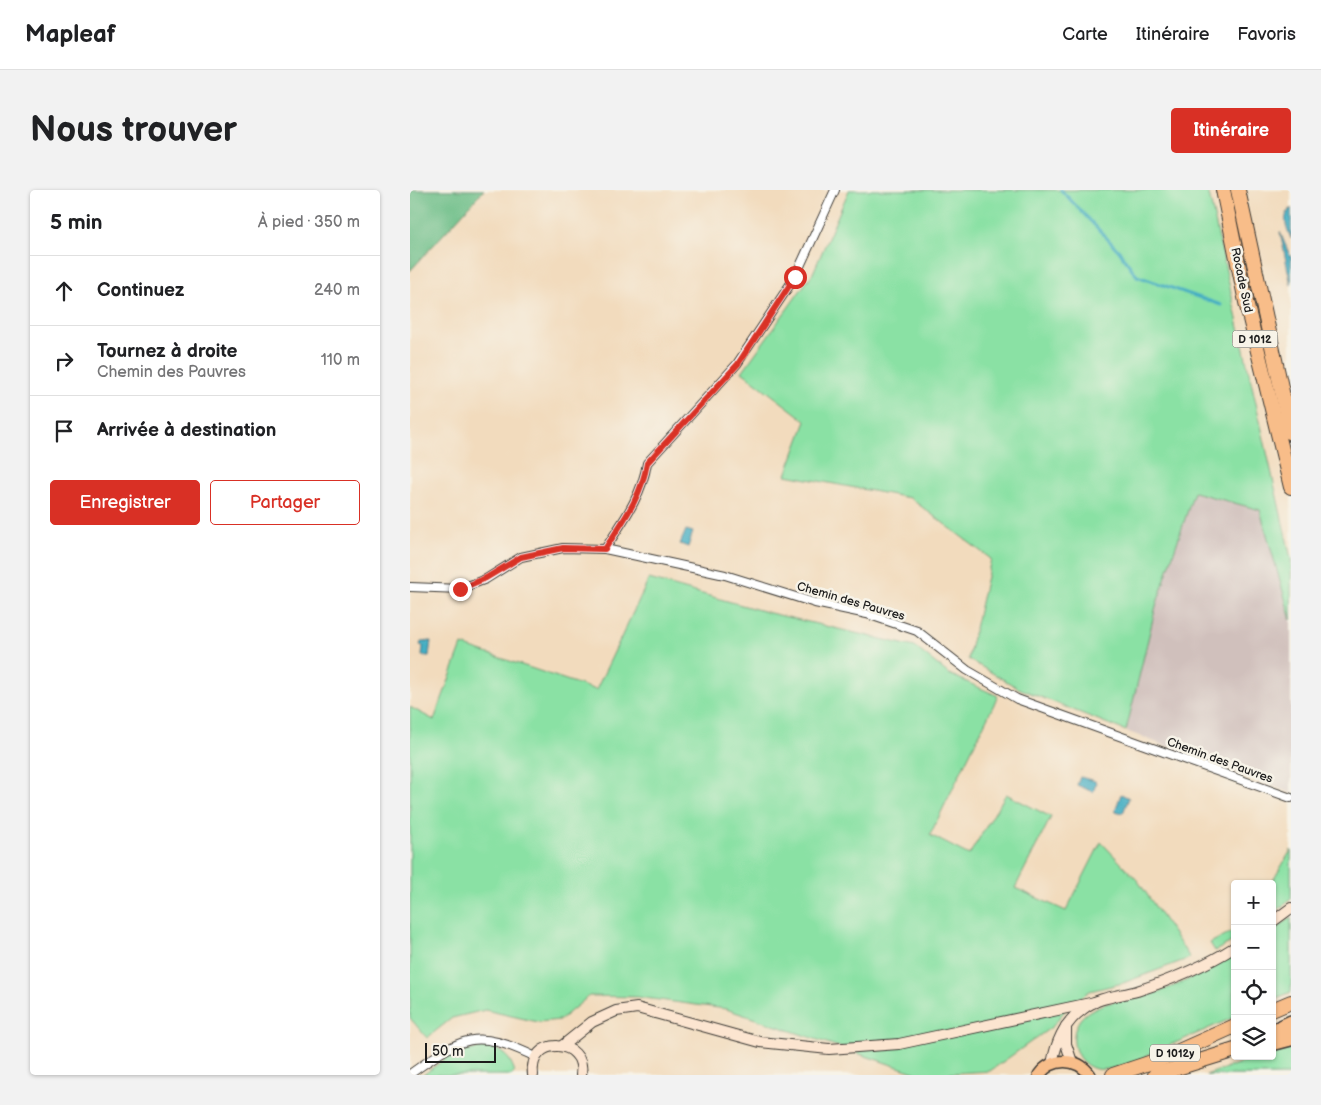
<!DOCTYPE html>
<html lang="fr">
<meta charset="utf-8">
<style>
:root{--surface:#fff;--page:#f2f2f2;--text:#202124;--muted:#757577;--line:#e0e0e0;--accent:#d93025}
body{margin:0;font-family:"Balsamiq Sans",sans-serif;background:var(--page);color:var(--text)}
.controls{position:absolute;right:15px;bottom:15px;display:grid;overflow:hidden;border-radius:5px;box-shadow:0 1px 4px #0004}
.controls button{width:45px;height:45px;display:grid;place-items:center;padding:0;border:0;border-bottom:1px solid var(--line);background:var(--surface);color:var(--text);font:25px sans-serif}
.scale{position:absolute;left:15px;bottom:12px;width:71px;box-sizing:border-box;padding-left:5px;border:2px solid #1c1c1c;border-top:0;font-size:14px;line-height:18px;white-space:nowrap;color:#1c1c1c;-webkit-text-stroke:4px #f7f3e8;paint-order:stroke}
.stop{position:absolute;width:15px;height:15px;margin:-11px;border:4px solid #d93025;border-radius:50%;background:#fff}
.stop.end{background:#d93025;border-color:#fff;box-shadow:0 1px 5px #0008}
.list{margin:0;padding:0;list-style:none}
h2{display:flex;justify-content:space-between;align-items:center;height:65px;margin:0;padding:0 20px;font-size:21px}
h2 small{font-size:16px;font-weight:400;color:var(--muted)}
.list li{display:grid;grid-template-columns:32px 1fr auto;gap:15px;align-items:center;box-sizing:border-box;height:70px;padding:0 20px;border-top:1px solid var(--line)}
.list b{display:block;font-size:19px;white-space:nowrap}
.list p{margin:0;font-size:16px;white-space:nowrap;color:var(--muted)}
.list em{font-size:16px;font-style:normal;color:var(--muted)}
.actions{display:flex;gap:10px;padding:15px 20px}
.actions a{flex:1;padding:11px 0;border:1px solid var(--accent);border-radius:5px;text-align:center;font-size:18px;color:var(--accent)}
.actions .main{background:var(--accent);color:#fff}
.icon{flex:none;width:28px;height:28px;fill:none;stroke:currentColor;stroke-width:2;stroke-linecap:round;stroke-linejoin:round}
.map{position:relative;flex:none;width:881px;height:885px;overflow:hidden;border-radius:5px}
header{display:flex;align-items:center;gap:30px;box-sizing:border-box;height:70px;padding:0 25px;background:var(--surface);border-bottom:1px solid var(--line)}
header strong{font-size:24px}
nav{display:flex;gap:28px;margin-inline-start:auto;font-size:18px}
.intro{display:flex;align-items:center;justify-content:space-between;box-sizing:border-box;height:120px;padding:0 30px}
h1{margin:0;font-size:35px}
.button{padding:12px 22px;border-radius:5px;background:var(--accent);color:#fff;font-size:18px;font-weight:700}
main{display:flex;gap:30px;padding:0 30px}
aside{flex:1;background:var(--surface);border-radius:5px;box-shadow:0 1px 4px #0004}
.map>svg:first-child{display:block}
.industrial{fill:#d0c0bc}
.green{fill:#8ae1a4;stroke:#537e60}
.forest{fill:#6fbf8a;stroke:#466e53}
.water{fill:#44aec3;stroke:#306570}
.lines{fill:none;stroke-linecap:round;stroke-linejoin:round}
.stream{stroke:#44aec3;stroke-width:3}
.street-casing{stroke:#3c3934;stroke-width:10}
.secondary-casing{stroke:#3c3934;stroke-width:12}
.primary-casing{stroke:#3c3934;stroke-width:14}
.highway-casing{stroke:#3c3934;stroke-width:16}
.street{stroke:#fff;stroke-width:8}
.secondary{stroke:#fce5d0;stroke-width:10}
.primary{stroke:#f8bd89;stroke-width:11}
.highway{stroke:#f8bd89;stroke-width:14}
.route{stroke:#d93025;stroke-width:6}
.labels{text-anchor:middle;stroke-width:5;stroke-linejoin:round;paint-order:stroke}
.shield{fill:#f7f3e8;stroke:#5e5c59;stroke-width:1}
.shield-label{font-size:11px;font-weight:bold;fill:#1c1c1c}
.street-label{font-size:12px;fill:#1c1c1c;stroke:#f7f3e8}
</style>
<header>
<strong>Mapleaf</strong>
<nav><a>Carte</a><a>Itinéraire</a><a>Favoris</a></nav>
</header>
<div class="intro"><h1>Nous trouver</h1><a class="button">Itinéraire</a></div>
<main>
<aside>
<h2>5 min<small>À pied · 350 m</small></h2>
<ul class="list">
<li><svg class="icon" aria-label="ahead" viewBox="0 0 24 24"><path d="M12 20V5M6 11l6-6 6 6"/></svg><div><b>Continuez</b></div><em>240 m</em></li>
<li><svg class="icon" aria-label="right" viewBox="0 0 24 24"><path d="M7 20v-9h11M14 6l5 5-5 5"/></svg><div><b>Tournez à droite</b><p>Chemin des Pauvres</p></div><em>110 m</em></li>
<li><svg class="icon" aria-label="arrive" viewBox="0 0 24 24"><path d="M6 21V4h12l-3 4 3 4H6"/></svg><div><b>Arrivée à destination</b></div></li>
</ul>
<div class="actions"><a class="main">Enregistrer</a><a>Partager</a></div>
</aside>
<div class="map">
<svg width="881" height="885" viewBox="0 0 881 885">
<rect width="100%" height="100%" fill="#f7f3e8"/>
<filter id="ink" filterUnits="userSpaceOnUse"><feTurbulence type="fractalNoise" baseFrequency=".02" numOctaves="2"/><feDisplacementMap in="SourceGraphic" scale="10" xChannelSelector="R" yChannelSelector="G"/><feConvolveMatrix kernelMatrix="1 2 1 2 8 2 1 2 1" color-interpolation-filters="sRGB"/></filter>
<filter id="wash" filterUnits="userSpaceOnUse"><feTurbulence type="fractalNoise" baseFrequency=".0096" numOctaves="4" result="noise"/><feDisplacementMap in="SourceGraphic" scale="20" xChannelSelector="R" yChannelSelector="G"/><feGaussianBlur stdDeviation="1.12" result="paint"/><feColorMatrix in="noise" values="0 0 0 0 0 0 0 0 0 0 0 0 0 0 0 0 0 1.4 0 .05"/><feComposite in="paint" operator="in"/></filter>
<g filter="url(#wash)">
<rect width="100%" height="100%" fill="#f2dbbd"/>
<polygon class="industrial" points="784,302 850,320 881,430 881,603 716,541 746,416"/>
<g class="green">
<polygon points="439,0 798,0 881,369 881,430 850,320 784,302 746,416 716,541 608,498 558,469 581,369 500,308 376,285 396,231 332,182 403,83"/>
<polygon points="239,389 360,423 505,457 539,484 588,506 520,645 559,665 596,604 641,627 605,698 656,721 691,652 728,691 780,768 713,793 680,801 659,815 643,836 580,881 512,885 316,819 227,807 179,806 150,830 128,832 75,820 42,828 17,848 0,828 0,517 24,530 52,455 186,500"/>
<polygon points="881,660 881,709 862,724 861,694"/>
<polygon points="881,727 881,802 862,810 862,742"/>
<polygon points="825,740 825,750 805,761 800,753"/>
<path d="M825,764v63l-90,39 -1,3c-14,3 -34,13 -48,10 -24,-6 -29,-37 -13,-53 17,-16 47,-16 69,-22 28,-9 57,-24 83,-40z"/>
<path d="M78,856c15,6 22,10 27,26l-3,3h-89l27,-20z"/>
<polygon points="881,858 881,885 796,885 850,866 862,866 862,862"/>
</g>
<polygon class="forest" points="0,0 74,0 0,81"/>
<g class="water">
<path d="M881,18v31c-4,-12 -10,-21 0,-31z"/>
<polygon points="870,42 881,68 881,95"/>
<polygon points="276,340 283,342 278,357 270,354"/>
<polygon points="21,451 19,466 12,466 13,456 10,455 11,452"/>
<polygon points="670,587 685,591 686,594 683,602 667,595"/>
<polygon points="711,604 719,608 713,623 705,621"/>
</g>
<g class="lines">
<polyline class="stream" points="651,0 709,61 727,86 811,115"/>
</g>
</g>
<g filter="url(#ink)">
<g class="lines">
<g class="street-casing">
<g id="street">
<path d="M195,359c18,-28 37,-53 42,-86l90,-99 58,-87 40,-87"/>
<polyline points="0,397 50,399 76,389 111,367 153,358 195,359 315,385 405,413 457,424 507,441 557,480 607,509 881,608"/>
<path d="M0,884c53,-38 65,-46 126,-17"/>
</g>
</g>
<g class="secondary-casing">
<g id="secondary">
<polyline points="862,732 881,718"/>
<polyline points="656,836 656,854 662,872"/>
<polyline points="152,856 182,832 206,821 227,818 350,852 419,859 489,854 685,812"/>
<path d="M642,874c4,-22 12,-42 31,-55 15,-12 36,-13 54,-18 34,-11 68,-25 98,-44"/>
<path d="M123,885c-5,-40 54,-37 48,0"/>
</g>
</g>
<g class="primary-casing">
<g id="primary">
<polyline points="862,840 881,831"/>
<polyline points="862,855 881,850"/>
<path d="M629,885c13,-18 38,-18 51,0"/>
</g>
</g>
<g class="highway-casing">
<g id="highway">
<polyline points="813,0 836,112 881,297"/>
<polyline points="828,0 881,243"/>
<polyline points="862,820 881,812"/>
<polyline points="862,847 881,839"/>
<polyline points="703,885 751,869 825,836"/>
<polyline points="745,885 825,860"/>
</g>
</g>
<use href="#street" class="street"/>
<use href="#secondary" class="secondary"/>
<use href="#primary" class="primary"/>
<use href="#highway" class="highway"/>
</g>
</g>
<g class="lines" filter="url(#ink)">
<path class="route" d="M50,399l26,-11 35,-21 42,-9 42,1c18,-28 37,-53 42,-86l91,-99 57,-87"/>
</g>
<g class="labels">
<g class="shield">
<rect x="822.5" y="140.5" width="45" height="17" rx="4"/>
<rect x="740" y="854.5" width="50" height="17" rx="4"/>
</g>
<g class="shield-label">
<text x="845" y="153">D 1012</text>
<text x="765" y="867">D 1012y</text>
</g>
<g class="street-label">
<text transform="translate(832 90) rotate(78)" y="4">Rocade Sud</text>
<text transform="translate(441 411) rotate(16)" y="4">Chemin des Pauvres</text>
<text transform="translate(810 570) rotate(20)" y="4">Chemin des Pauvres</text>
</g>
</g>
</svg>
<div class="controls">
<button>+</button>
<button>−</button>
<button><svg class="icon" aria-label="locate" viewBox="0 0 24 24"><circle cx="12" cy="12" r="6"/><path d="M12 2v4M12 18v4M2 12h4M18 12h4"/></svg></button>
<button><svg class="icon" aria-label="layers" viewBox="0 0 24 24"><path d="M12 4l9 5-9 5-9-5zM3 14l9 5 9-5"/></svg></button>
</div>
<div class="scale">50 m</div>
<div class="stop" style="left:385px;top:87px"></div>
<div class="stop end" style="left:50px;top:399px"></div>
</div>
</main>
